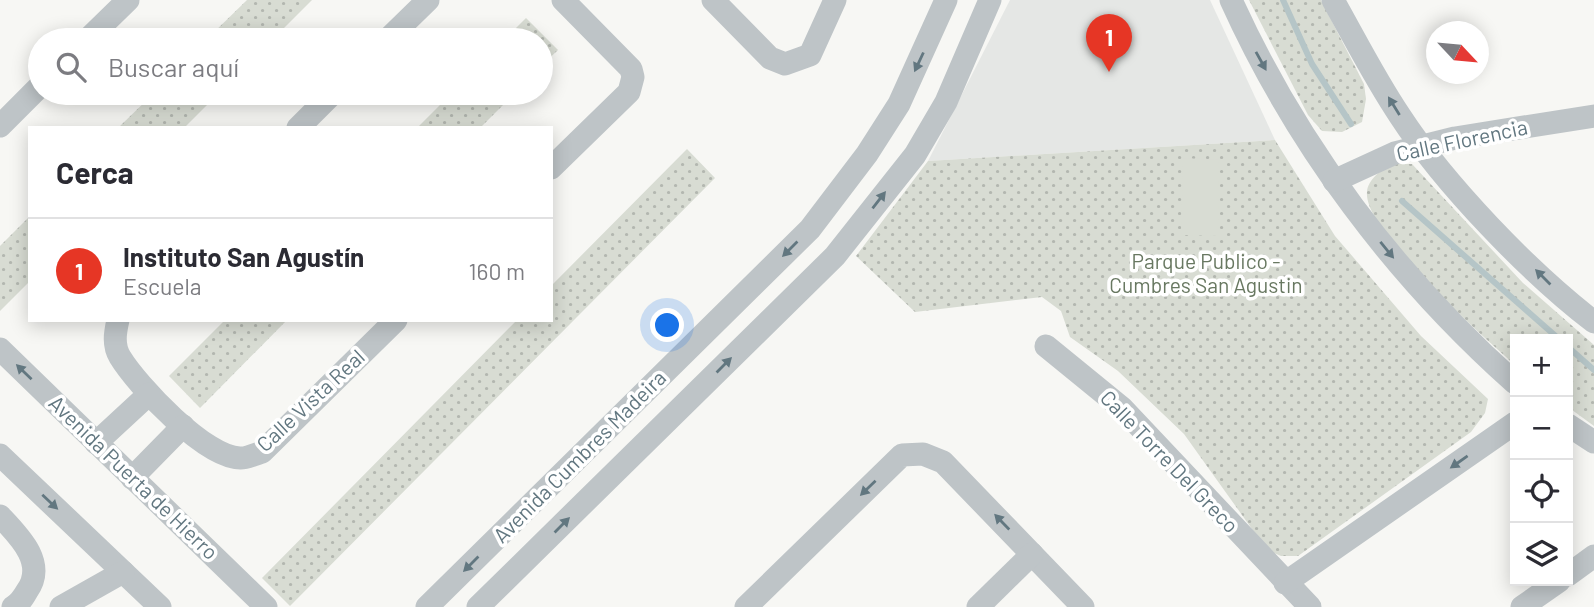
<!DOCTYPE html>
<html lang="es">
<meta charset="utf-8">
<style>
:root{--surface:#fff;--page:#f2f2f3;--text:#2b2b33;--muted:#7c7c81;--line:#e1e1e2;--accent:#e63625}
body{margin:0;font-family:Barlow,sans-serif;background:var(--page);color:var(--text)}
.controls{position:absolute;right:21px;bottom:21px;display:grid;overflow:hidden;border-radius:0px;box-shadow:0 4px 18px #0003}
.controls button{width:63px;height:63px;display:grid;place-items:center;padding:0;border:0;border-bottom:2px solid var(--line);background:var(--surface);color:var(--text);font:35px sans-serif}
.compass{position:absolute;left:1426px;top:21px;width:63px;height:63px;border-radius:50%;background:var(--surface);box-shadow:0 4px 18px #0003;rotate:116deg}
.you{position:absolute;left:668px;top:326px;width:24px;height:24px;margin:-18px;border:5px solid #fff;border-radius:50%;background:#1a73e8;box-shadow:0 0 0 10px #1a73e833}
.badge{display:grid;place-items:center;width:46px;height:46px;border-radius:50%;background:var(--accent);color:#fff;font-size:23px;font-weight:700}
.pin{position:absolute;translate:-50% -58px;filter:drop-shadow(0 2px 4px #0008)}
.pin::after{content:'';position:absolute;top:37px;width:24px;height:21px;background:inherit;clip-path:polygon(0 0,100% 0,50% 100%)}
.list{margin:0;padding:0;list-style:none}
h2{display:flex;justify-content:space-between;align-items:center;height:91px;margin:0;padding:0 28px;font-size:30px}
h2 small{font-size:23px;font-weight:400;color:var(--muted)}
.list li{display:grid;grid-template-columns:46px 1fr auto;gap:21px;align-items:center;box-sizing:border-box;height:105px;padding:0 28px;border-top:2px solid var(--line)}
.list b{display:block;font-size:26px;white-space:nowrap}
.list p{margin:0;font-size:23px;white-space:nowrap;color:var(--muted)}
.list em{font-size:23px;font-style:normal;color:var(--muted)}
.icon{flex:none;width:38px;height:38px;fill:none;stroke:currentColor;stroke-width:2;stroke-linecap:round;stroke-linejoin:round}
.map{position:relative;flex:none;width:1594px;height:607px;overflow:hidden}
.search{position:absolute;background:var(--surface);box-shadow:0 4px 18px #0003;left:28px;top:28px;width:525px;height:77px;display:flex;align-items:center;gap:18px;box-sizing:border-box;padding:0 24px;border-radius:38px;color:var(--muted);font-size:26px}
.panel{position:absolute;background:var(--surface);box-shadow:0 4px 18px #0003;left:28px;top:126px;width:525px;height:196px;border-radius:0px}
.map>svg:first-child{display:block}
.built{fill:#e5e7e5}
.park{fill:url(#park-dots)}
.garden{fill:#d8dcd3}
.lines{fill:none;stroke-linecap:round;stroke-linejoin:round}
.stream{stroke:#b5c5c7;stroke-width:6}
.minor{stroke:#bec4c7;stroke-width:23}
.oneway{fill:#627780}
.labels{text-anchor:middle;stroke-width:7;stroke-linejoin:round;paint-order:stroke}
.street-label{font-size:21px;fill:#627780;stroke:#fff}
.park-label{font-size:21px;fill:#687861;stroke:#fff}
</style>
<div class="map">
<svg width="1594" height="607" viewBox="0 0 1594 607">
<defs>
<pattern id="park-dots" width="8" height="8" patternUnits="userSpaceOnUse" patternTransform="scale(1.75)"><rect width="8" height="8" fill="#d8dcd3"/><path d="M2 2h.1M6 6h.1" fill="none" stroke="#b3b7b0" stroke-width="1.8" stroke-linecap="round"/></pattern>
</defs>
<rect width="100%" height="100%" fill="#f7f7f4"/>
<polygon class="built" points="1010,0 1210,0 1275,140 928,161"/>
<g class="park">
<polygon points="247,0 312,0 272,40 206,40"/>
<polygon points="1249,0 1321,0 1364,84 1366,99 1362,122 1342,132 1322,131 1308,115"/>
<polygon points="526,18 558,50 541,66 541,40 504,40"/>
<polygon points="154,93 219,93 184,128 118,128"/>
<polygon points="452,93 515,93 480,128 417,128"/>
<polygon points="1275,140 1335,236 1421,336 1488,399 1485,413 1471,432 1298,556 1281,556 1267,550 1184,434 1118,371 1070,337 1061,311 1042,297 915,312 856,256 928,161"/>
<polygon points="687,149 715,178 290,606 262,578 517,320 551,320 551,286"/>
<path d="M1390,164h22l111,119 71,62v81l-26,-19v-68h-53v26c-30,-27 -152,-134 -148,-173 1,-13 14,-21 23,-28z"/>
<polygon points="30,216 30,281 0,311 0,246"/>
<polygon points="225,320 287,320 200,408 169,376"/>
</g>
<polygon class="garden" points="1183,158 1219,160 1218,236 1181,235"/>
<g class="lines">
<g class="stream">
<polyline points="1283,0 1312,64 1351,124"/>
<polyline points="1402,201 1559,339"/>
<polyline points="1568,347 1594,370"/>
</g>
<g class="minor">
<polyline points="713,0 770,58 785,64 810,55 835,0"/>
<path d="M1231,0c66,146 165,277 284,383"/>
<path d="M1333,0c22,39 42,79 67,116 45,69 129,156 194,206"/>
<polyline points="87,40 128,0"/>
<polyline points="387,40 428,0"/>
<polyline points="0,126 40,86"/>
<polyline points="298,128 333,93"/>
<polyline points="551,168 629,92 633,77 631,69 563,0"/>
<polyline points="1334,181 1395,153 1455,138 1594,116"/>
<path d="M118,320c-3,13 -5,25 2,37 17,28 86,102 121,101 6,0 15,-4 21,-6l134,-132"/>
<polyline points="1046,346 1122,408 1310,607"/>
<polyline points="0,349 266,607"/>
<polyline points="1568,425 1594,442"/>
<polyline points="96,443 149,394"/>
<polyline points="0,455 160,607"/>
<polyline points="132,478 183,426"/>
<path d="M0,516c19,20 47,47 27,75 -4,7 -7,12 -14,16"/>
<polyline points="1568,575 1594,556"/>
<polyline points="1285,583 1515,423"/>
<polyline points="61,607 123,572"/>
<polyline points="427,607 810,229 867,154 899,104 946,0"/>
<polyline points="478,607 835,256 915,155 946,102 990,0"/>
<polyline points="746,607 902,455 923,454 943,462 1083,607"/>
<polyline points="978,607 1032,554"/>
<polyline points="1522,607 1559,581"/>
</g>
</g>
<defs><path id="oneway-solid" d="M-6-.8H1V-3.2L6.5 0L1 3.2V.8H-6Z" transform="scale(1.75)"/></defs>
<g class="oneway">
<use href="#oneway-solid" transform="translate(1261 61) rotate(61)"/>
<use href="#oneway-solid" transform="translate(919 62) rotate(115)"/>
<use href="#oneway-solid" transform="translate(1394 106) rotate(-122)"/>
<use href="#oneway-solid" transform="translate(879 200) rotate(-52)"/>
<use href="#oneway-solid" transform="translate(790 249) rotate(135)"/>
<use href="#oneway-solid" transform="translate(1387 250) rotate(51)"/>
<use href="#oneway-solid" transform="translate(1543 277) rotate(-135)"/>
<use href="#oneway-solid" transform="translate(724 365) rotate(-45)"/>
<use href="#oneway-solid" transform="translate(24 372) rotate(-136)"/>
<use href="#oneway-solid" transform="translate(1459 462) rotate(145)"/>
<use href="#oneway-solid" transform="translate(868 488) rotate(136)"/>
<use href="#oneway-solid" transform="translate(50 502) rotate(43)"/>
<use href="#oneway-solid" transform="translate(1002 522) rotate(-134)"/>
<use href="#oneway-solid" transform="translate(562 525) rotate(-45)"/>
<use href="#oneway-solid" transform="translate(471 564) rotate(135)"/>
</g>
<g class="labels">
<g class="street-label">
<text transform="translate(1462 141) rotate(-12)" y="7">Calle Florencia</text>
<text transform="translate(311 401) rotate(-43)" y="7">Calle Vista Real</text>
<text transform="translate(580 457) rotate(-45)" y="7">Avenida Cumbres Madeira</text>
<text transform="translate(1169 462) rotate(46)" y="7">Calle Torre Del Greco</text>
<text transform="translate(133 478) rotate(44)" y="7">Avenida Puerta de Hierro</text>
</g>
<g class="park-label">
<text x="1206" y="269">Parque Publico -<tspan x="1206" dy="24">Cumbres San Agustin</tspan></text>
</g>
</g>
</svg>
<div class="controls">
<button>+</button>
<button>−</button>
<button><svg class="icon" aria-label="locate" viewBox="0 0 24 24"><circle cx="12" cy="12" r="6"/><path d="M12 2v4M12 18v4M2 12h4M18 12h4"/></svg></button>
<button><svg class="icon" aria-label="layers" viewBox="0 0 24 24"><path d="M12 4l9 5-9 5-9-5zM3 14l9 5 9-5"/></svg></button>
</div>
<svg class="compass" viewBox="-18 -18 36 36"><path d="M0-13l5 13h-10z" fill="#e53935"/><path d="M0 13l5-13h-10z" fill="#7c7c81"/></svg>
<div class="you"></div>
<div class="pin badge" style="left:1109px;top:72px">1</div>
<div class="search"><svg class="icon" aria-label="search" viewBox="0 0 24 24"><circle cx="10" cy="10" r="6"/><path d="M15 15l6 6"/></svg>Buscar aquí</div>
<section class="panel">
<h2>Cerca<small></small></h2>
<ul class="list">
<li><span class="badge">1</span><div><b>Instituto San Agustín</b><p>Escuela</p></div><em>160 m</em></li>
</ul>
</section>
</div>
